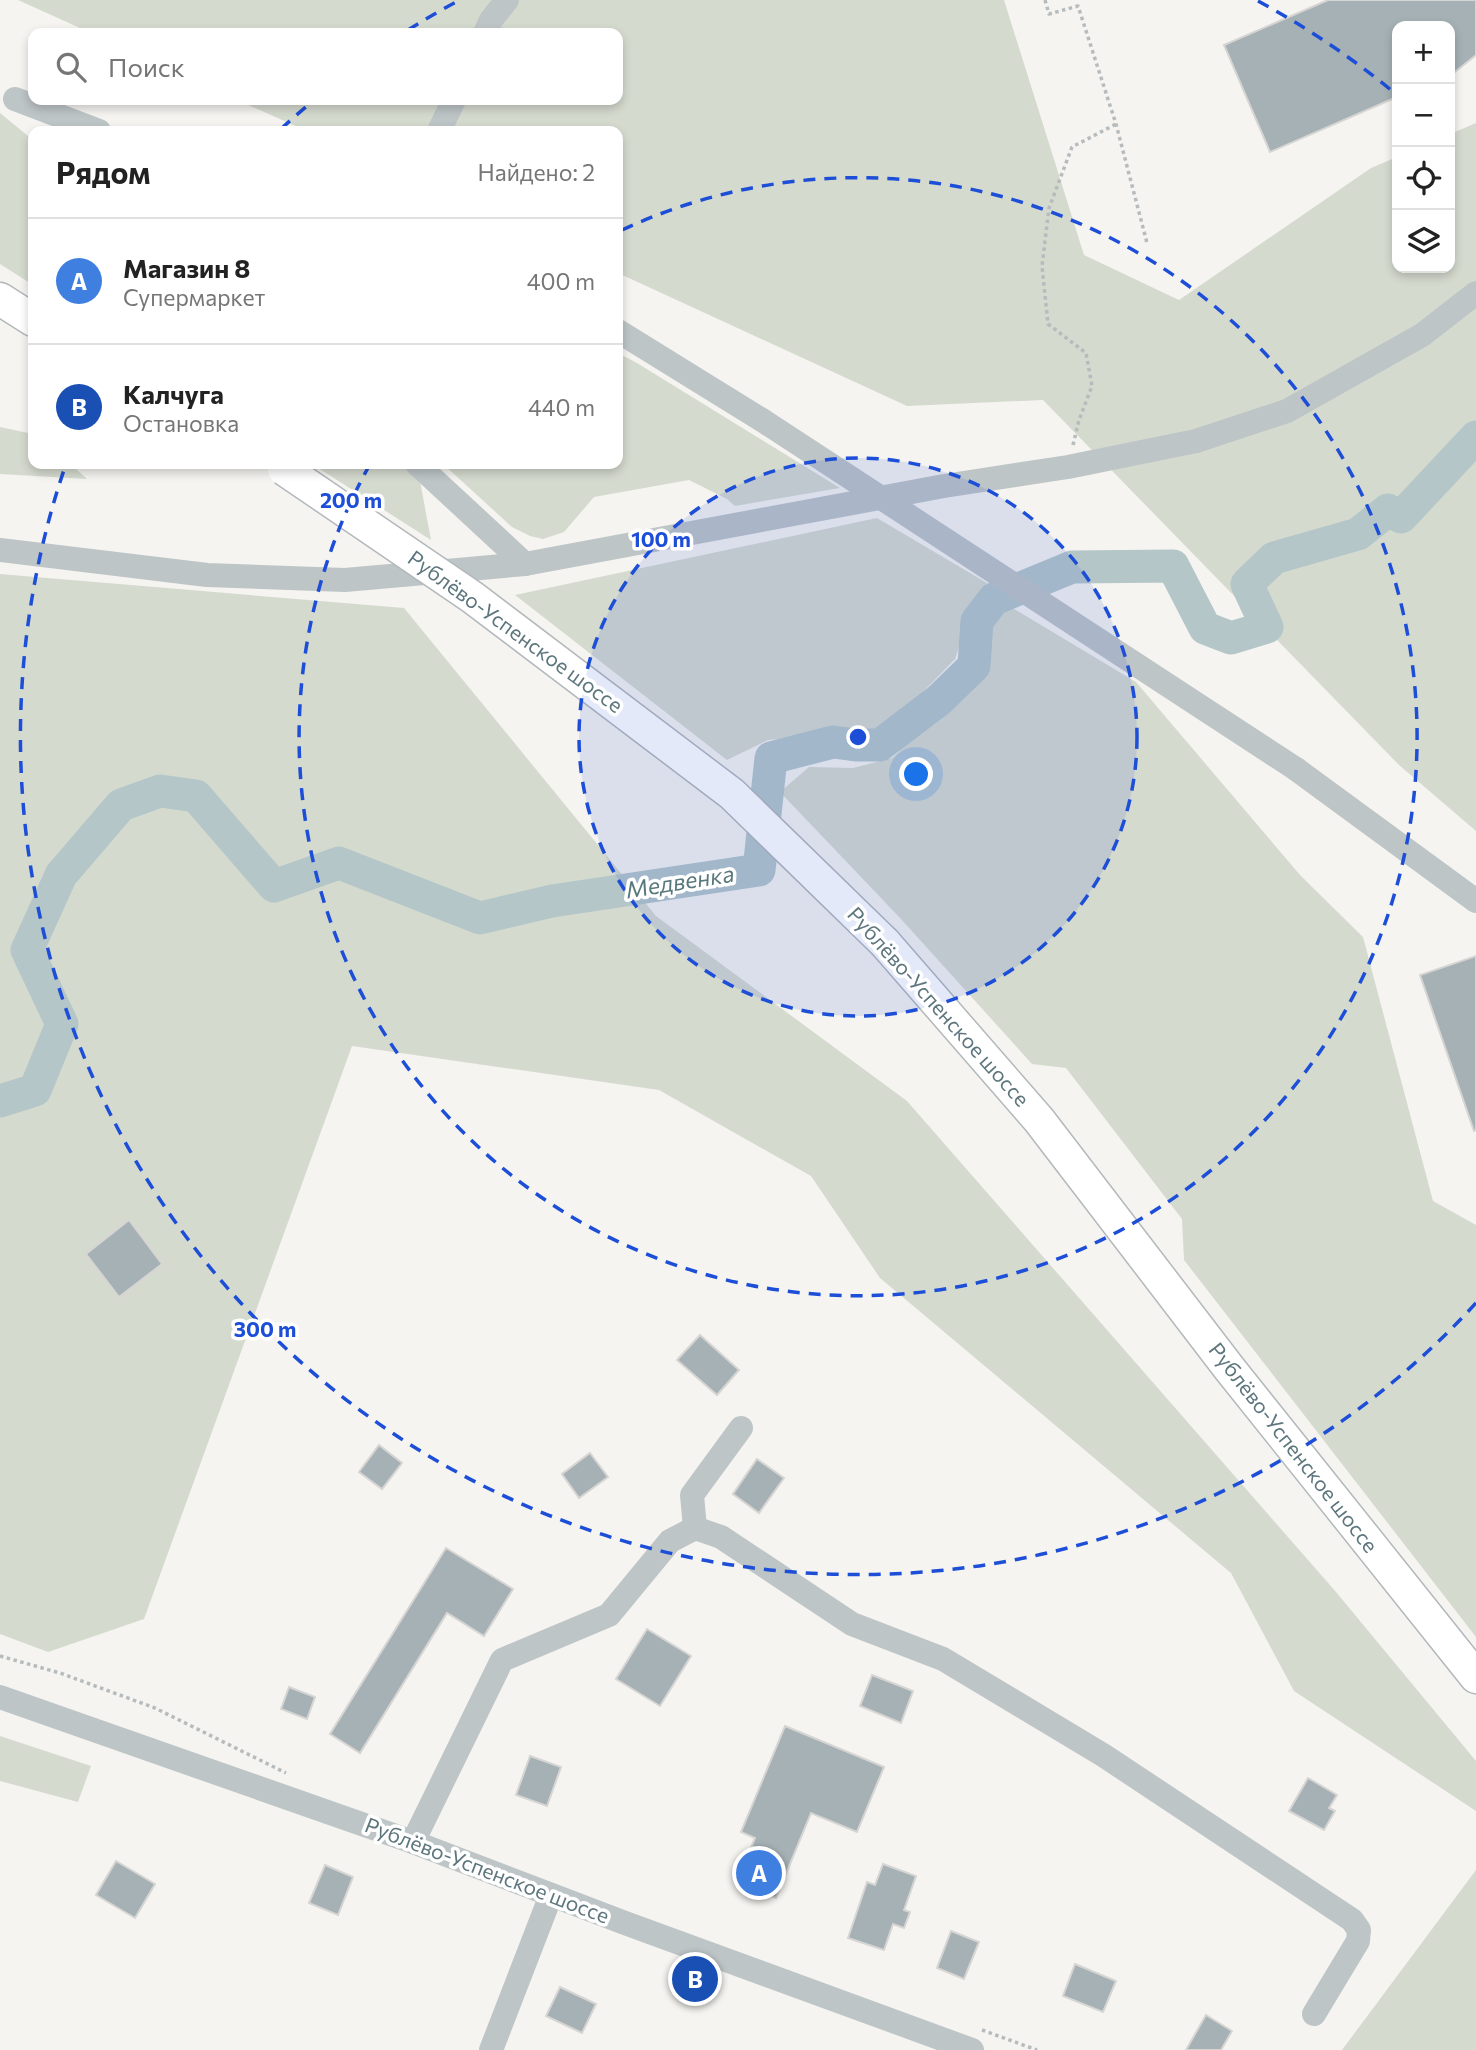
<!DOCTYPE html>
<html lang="ru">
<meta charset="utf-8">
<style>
:root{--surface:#fff;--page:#f2f2f2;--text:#222;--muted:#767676;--line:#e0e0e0;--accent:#f11914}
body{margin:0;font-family:Commissioner,sans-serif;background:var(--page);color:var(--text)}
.controls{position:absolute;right:21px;top:21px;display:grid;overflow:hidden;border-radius:14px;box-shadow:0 4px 10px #0003}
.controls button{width:63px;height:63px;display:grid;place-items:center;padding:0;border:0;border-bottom:2px solid var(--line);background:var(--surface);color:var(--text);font:35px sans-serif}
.you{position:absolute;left:917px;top:775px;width:24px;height:24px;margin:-18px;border:5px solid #fff;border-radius:50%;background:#1a73e8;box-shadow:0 0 0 10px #1a73e833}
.badge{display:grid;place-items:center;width:46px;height:46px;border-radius:50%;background:var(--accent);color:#fff;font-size:23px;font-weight:700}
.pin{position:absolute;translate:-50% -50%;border:4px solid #fff;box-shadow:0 2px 7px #0006}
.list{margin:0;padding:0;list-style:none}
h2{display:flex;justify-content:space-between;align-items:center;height:91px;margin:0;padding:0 28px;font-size:30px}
h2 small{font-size:23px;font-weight:400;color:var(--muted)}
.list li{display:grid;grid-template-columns:46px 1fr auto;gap:21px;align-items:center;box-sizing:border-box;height:126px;padding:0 28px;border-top:2px solid var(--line)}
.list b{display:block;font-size:26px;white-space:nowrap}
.list p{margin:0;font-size:23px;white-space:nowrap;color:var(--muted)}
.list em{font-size:23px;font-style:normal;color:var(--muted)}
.icon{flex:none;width:38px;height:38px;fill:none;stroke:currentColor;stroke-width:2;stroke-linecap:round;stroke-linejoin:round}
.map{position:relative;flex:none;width:1476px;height:2050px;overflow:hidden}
.search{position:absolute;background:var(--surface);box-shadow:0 4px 10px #0003;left:28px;top:28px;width:595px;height:77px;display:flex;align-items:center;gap:18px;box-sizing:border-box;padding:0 24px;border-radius:14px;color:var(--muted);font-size:26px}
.panel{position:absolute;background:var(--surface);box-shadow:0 4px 10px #0003;left:28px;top:126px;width:595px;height:343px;border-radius:14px}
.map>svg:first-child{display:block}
.green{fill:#d5dacf}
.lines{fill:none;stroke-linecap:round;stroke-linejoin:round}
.river{stroke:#b4c6c8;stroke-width:33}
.building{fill:#a5b1b4;stroke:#d6d5d3;stroke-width:2}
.major-casing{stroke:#b2b8bb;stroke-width:35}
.path{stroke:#b6bbbd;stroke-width:3.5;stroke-dasharray:3.5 3.5;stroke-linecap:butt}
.minor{stroke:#bec5c7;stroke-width:24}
.major{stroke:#fff;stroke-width:32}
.major-bridge-casing{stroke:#b2b8bb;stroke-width:35;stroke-linecap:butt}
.minor-bridge{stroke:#bec5c7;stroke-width:24}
.major-bridge{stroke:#fff;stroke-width:32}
.ring{fill:none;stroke:#1d4ed8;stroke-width:3.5;stroke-dasharray:12 9}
.labels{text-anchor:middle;stroke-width:7;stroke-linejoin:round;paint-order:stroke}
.street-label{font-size:21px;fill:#5d767e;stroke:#fff}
.water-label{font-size:23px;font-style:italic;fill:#58787b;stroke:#fff}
.centre{fill:#1d4ed8;stroke:#fff;stroke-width:3.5}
.ring-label{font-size:21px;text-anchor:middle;font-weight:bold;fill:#1d4ed8;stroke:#fff;stroke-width:7;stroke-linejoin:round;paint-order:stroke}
</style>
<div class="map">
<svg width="1476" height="2050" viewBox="0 0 1476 2050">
<rect width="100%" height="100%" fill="#f5f4f0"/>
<g class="green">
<polygon points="18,0 1004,0 1084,255 1179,300 1371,168 1397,157 1397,268 1450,268 1450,134 1476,123 1476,831 1399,765 1043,400 907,406 618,273 618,131 307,131 237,100 618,100 618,33 91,33"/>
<polygon points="0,113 33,140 33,285 0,264"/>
<polygon points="618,353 637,363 840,488 735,506 727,499 689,480 594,497 564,532 543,539 530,536 512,527 443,464 618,464"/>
<polygon points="0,427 33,434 33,464 71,464 87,479 0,474"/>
<polygon points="312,464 400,464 420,481 431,540"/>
<polygon points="877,518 992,586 970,614 955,659 886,730 841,733 768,740 727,760 515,595"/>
<polygon points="0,574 404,608 656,916 907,1101 1336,1592 1476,1761 1476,1811 1294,1691 1231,1573 880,1278 811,1176 659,1090 352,1046 144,1619 48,1652 0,1634"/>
<polygon points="1011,607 1136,682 1300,875 1363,937 1433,1201 1476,1225 1476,1637 1184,1260 1182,1219 1066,1068 1032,1064 901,919 780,792 809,767 853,768 892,758 984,672 991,624"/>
<polygon points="0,1736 91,1766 78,1802 0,1781"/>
<polygon points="1476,1870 1476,2050 1342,2050"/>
</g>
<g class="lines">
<polyline class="river" points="0,1101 35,1090 62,1024 27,950 61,875 121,805 160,791 196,796 274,886 339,863 480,918 552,901 759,870 771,758 833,742 856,745 880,745 939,700 974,666 977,621 994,599 1072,567 1173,566 1205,628 1231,638 1267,627 1247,584 1274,558 1358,534 1388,510 1401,517 1476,437"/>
</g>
<g class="building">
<polygon points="1328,0 1476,0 1476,55 1450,76 1450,26 1397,26 1397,97 1270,152 1224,45"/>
<polygon points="1476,956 1476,1130 1474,1131 1420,975"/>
<polygon points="129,1220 162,1264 119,1297 86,1254"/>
<polygon points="700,1335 739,1370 717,1395 677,1360"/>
<polygon points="379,1445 402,1463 382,1489 359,1472"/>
<polygon points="590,1453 608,1477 579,1498 562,1474"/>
<polygon points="757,1459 784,1478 759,1513 733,1494"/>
<polygon points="446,1548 513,1589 484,1636 447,1613 360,1753 330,1734"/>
<polygon points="647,1629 691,1656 660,1706 616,1679"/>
<polygon points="872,1675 913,1691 901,1723 860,1706"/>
<polygon points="289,1687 315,1697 307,1719 281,1709"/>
<polygon points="785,1726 884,1767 857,1832 811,1813 776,1898 737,1882 755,1838 741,1832"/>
<polygon points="530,1756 561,1767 547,1806 516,1795"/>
<polygon points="1308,1778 1337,1795 1329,1808 1335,1811 1324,1830 1289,1811"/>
<polygon points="116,1861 155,1884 135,1918 96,1895"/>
<polygon points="883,1864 916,1876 904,1910 910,1912 904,1928 893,1924 884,1950 848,1938 867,1882 875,1885"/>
<polygon points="325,1865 353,1877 338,1915 309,1903"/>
<polygon points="951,1931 979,1942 964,1979 937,1968"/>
<polygon points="1075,1964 1116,1981 1103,2012 1063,1996"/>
<polygon points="560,1987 596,2004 582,2033 546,2016"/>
<polygon points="1206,2015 1232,2031 1221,2050 1186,2050"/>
</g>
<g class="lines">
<g class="major-casing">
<g id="major">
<polyline points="0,299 33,320"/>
<polyline points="885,943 1039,1120 1229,1368 1476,1677"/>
</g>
</g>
<g class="path">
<polyline points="1045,0 1049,14 1078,6 1116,124 1147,243"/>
<polyline points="1073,445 1079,420 1092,386 1086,353 1048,324 1042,266 1049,208 1072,147 1116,124"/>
<polyline points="0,1656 60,1673 155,1708 286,1773"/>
<polyline points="982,2030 1037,2050"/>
</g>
<g class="minor">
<polyline points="485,33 491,20 507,0"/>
<polyline points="15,99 99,131"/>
<polyline points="439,131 454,100"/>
<polyline points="618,331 762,420"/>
<polyline points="417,464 525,564"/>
<polyline points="0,550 207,575 345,580 525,564 944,486 1068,467 1196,441 1287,411 1422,335 1476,293"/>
<polyline points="1296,769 1476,901"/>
<polyline points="695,1528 692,1495 741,1428"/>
<polyline points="0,1697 413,1842 625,1923 972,2050"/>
<polyline points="413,1842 502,1660 609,1615 670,1541 695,1528 721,1537 852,1624 943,1659 1103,1755 1352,1920 1359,1930 1358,1941 1314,2014"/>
<polyline points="491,2050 551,1895"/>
</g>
<use href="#major" class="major"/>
<g class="major-bridge-casing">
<polyline id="major-bridge" points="284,469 472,597 732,794 885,943"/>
</g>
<polyline class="minor-bridge" points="762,420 1296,769"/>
<use href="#major-bridge" class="major-bridge"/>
</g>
<circle cx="858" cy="737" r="279" fill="#1d4ed8" fill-opacity=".12"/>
<g class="ring">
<circle cx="858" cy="737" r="279"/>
<path d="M622 230A559 559 0 1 1 369 466"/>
<path d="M1476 1303A838 838 0 0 1 66 464M281 129A838 838 0 0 1 314 100M408 30A838 838 0 0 1 458 1M1258 1A838 838 0 0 1 1397 95"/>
</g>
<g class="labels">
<g class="street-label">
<text transform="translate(515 632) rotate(36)" y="7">Рублёво-Успенское шоссе</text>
<text transform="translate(938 1007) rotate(48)" y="7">Рублёво-Успенское шоссе</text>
<text transform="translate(1293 1448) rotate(52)" y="7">Рублёво-Успенское шоссе</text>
<text transform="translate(487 1871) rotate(21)" y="7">Рублёво-Успенское шоссе</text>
</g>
<g class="water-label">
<text transform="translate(680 882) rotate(-9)" y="8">Медвенка</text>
</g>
</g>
<circle cx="858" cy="737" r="10" class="centre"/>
<g class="ring-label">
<text x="351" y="508">200 m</text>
<text x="661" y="547">100 m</text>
<text x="265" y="1337">300 m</text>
</g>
</svg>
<div class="controls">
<button>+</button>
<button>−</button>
<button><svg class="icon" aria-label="locate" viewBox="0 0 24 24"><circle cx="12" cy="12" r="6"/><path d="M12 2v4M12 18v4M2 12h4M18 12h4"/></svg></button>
<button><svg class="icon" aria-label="layers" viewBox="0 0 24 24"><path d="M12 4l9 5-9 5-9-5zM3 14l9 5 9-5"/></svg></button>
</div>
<div class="you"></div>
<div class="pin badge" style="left:759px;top:1873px;background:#3f7fe0">A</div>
<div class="pin badge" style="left:695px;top:1979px;background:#1a4fb4">B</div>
<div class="search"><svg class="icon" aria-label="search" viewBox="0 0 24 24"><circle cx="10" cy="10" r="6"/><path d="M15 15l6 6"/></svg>Поиск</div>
<section class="panel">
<h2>Рядом<small>Найдено: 2</small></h2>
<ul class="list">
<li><span class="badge" style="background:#3f7fe0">A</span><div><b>Магазин 8</b><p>Супермаркет</p></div><em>400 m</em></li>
<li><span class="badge" style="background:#1a4fb4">B</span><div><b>Калчуга</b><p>Остановка</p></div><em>440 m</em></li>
</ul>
</section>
</div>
